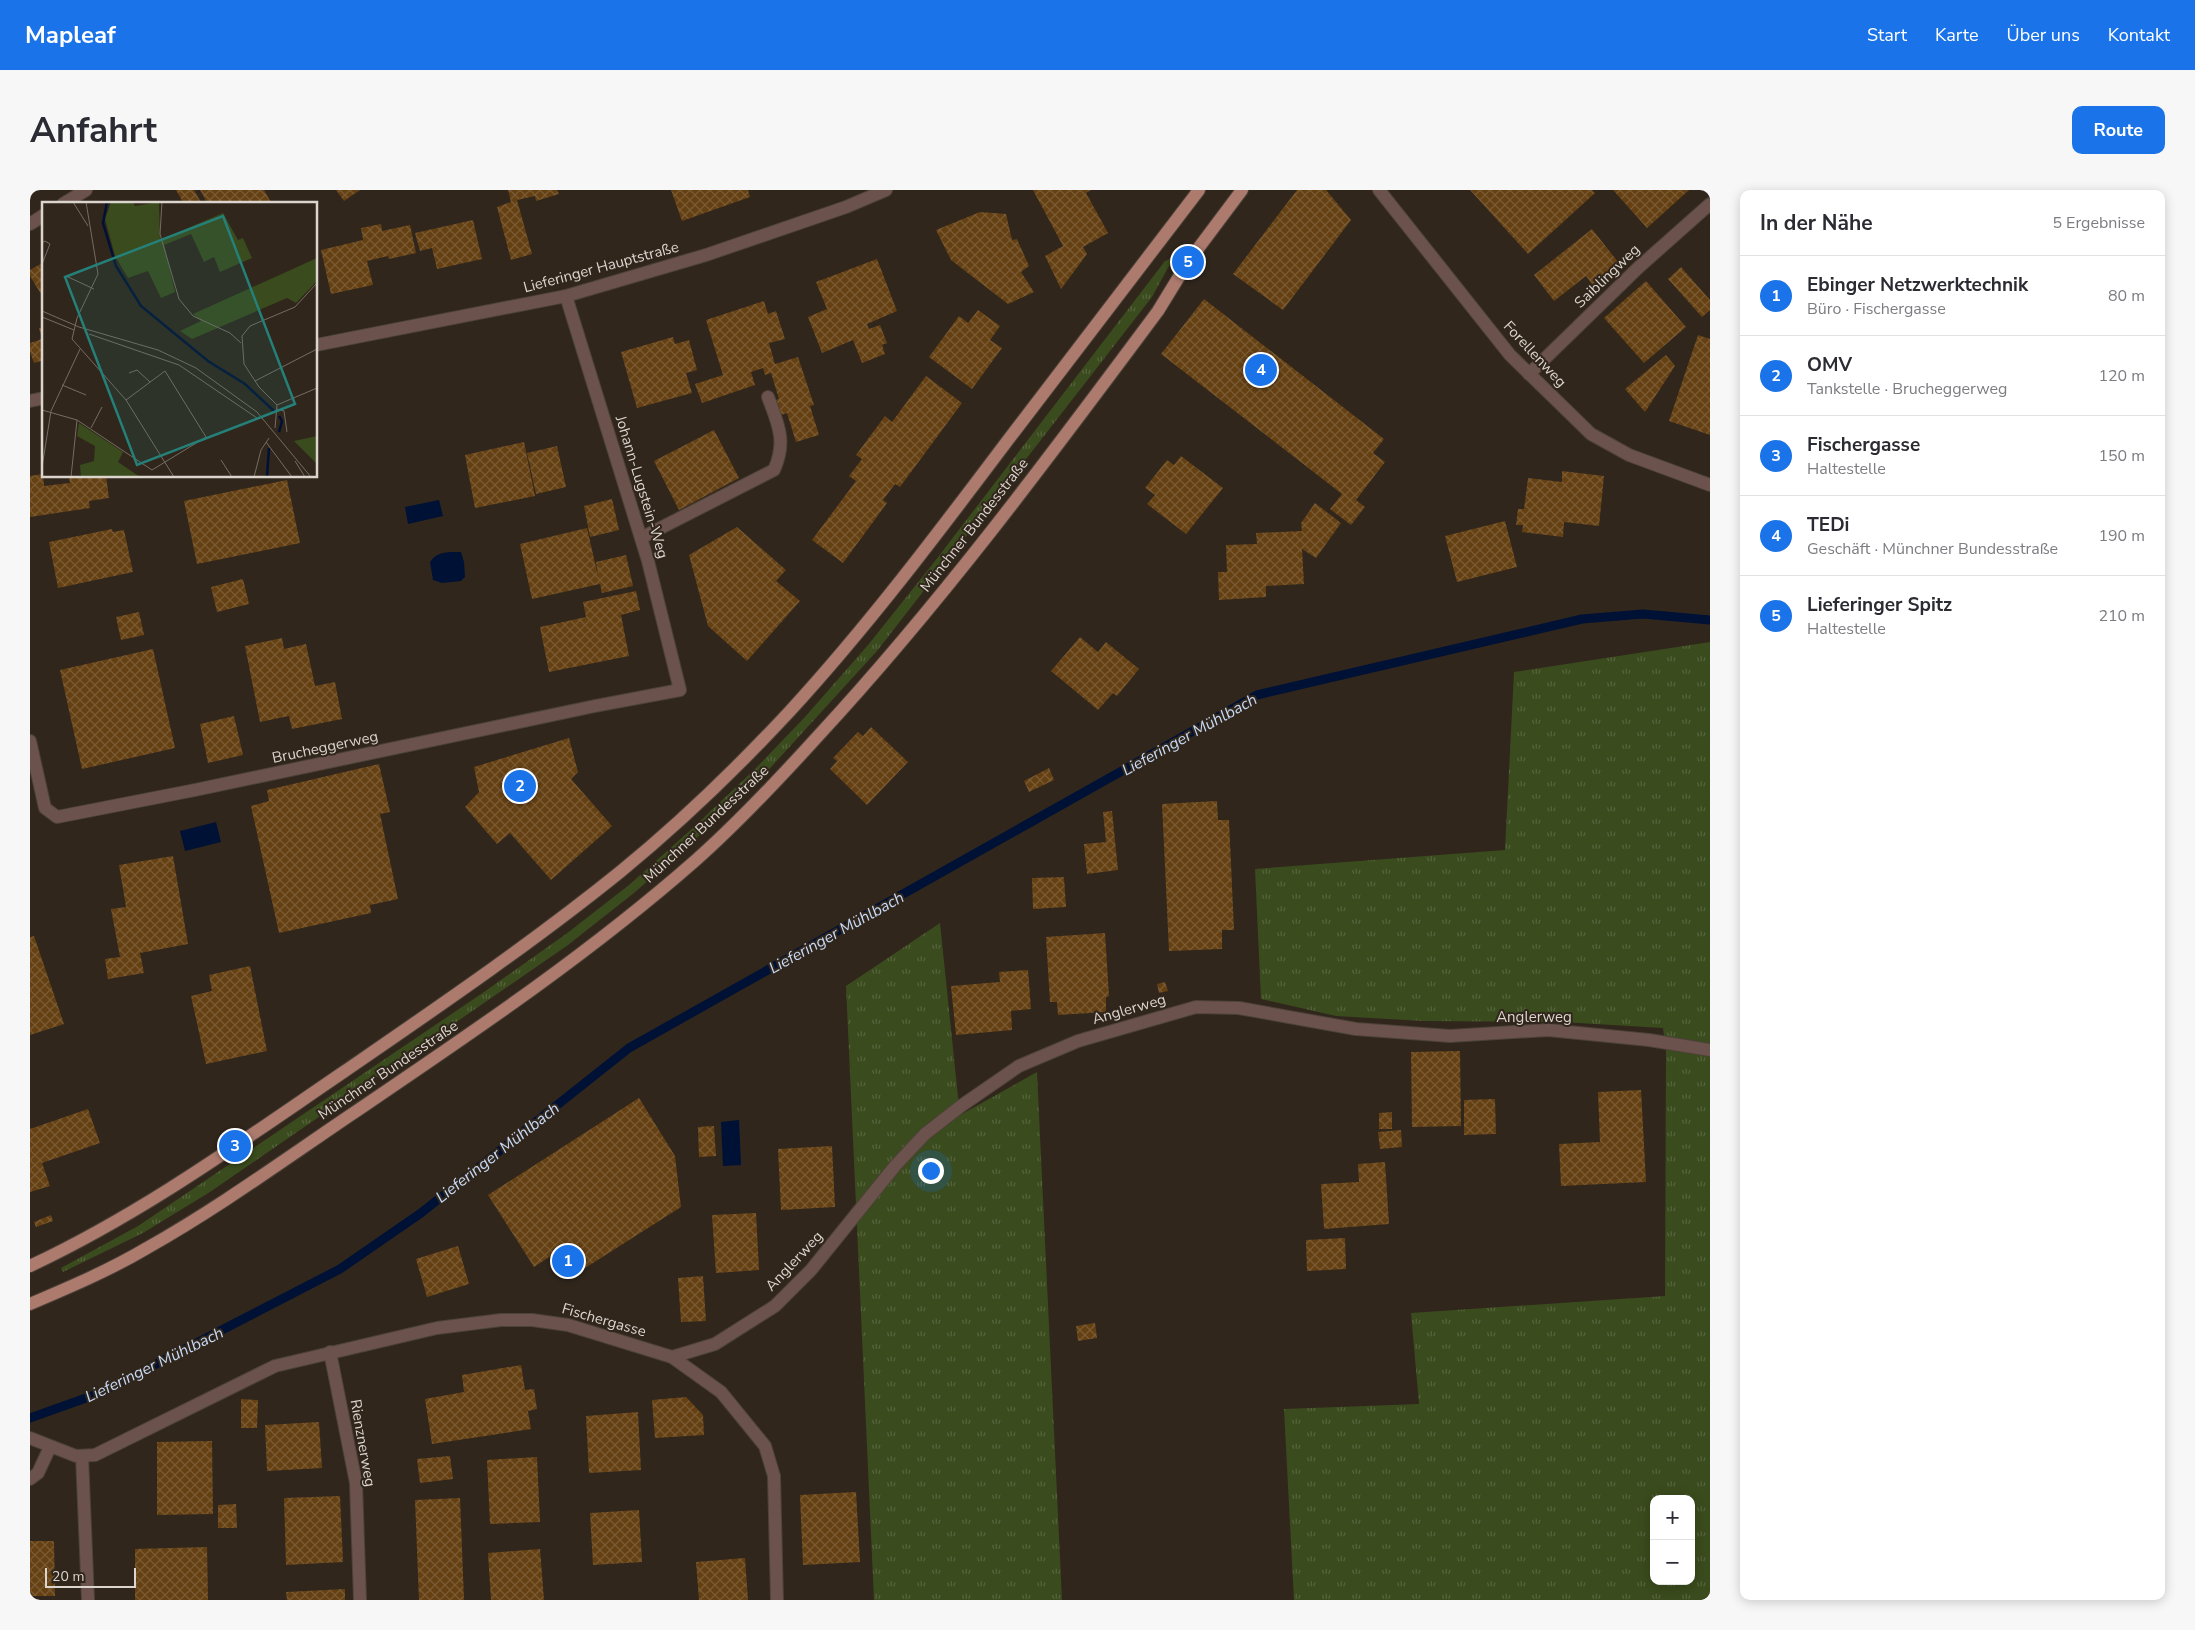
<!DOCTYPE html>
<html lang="de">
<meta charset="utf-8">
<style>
:root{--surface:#fff;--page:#f7f7f7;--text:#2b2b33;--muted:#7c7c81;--line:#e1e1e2;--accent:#1a73e8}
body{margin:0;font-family:"Nunito Sans",sans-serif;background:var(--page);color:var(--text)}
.controls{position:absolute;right:15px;bottom:15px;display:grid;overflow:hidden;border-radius:10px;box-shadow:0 2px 12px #0003}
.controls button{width:45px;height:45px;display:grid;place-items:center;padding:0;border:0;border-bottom:1px solid var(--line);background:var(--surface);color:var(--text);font:25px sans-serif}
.scale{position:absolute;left:15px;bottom:12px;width:91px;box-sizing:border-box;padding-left:5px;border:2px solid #dcd5ce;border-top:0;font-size:14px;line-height:18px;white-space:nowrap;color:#dcd5ce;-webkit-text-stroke:4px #30261c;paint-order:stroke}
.you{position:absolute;left:900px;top:980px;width:18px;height:18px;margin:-12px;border:4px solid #fff;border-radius:50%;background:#1a73e8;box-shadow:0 0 0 8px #1a73e833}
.badge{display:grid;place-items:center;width:32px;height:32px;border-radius:50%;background:var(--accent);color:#fff;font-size:16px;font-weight:700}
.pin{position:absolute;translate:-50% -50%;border:2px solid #fff;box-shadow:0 1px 5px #0006}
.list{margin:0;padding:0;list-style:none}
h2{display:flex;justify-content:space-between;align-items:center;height:65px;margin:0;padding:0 20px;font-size:21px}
h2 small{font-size:16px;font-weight:400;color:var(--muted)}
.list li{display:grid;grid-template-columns:32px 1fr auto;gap:15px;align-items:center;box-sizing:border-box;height:80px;padding:0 20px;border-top:1px solid var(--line)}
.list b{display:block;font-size:19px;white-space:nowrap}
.list p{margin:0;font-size:16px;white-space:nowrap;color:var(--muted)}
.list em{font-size:16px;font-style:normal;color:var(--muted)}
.map{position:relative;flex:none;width:1680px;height:1410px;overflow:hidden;border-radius:10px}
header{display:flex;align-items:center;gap:30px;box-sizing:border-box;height:70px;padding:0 25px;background:var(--accent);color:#fff}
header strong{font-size:24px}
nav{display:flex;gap:28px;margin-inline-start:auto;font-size:18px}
.intro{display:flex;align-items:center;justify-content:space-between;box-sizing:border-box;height:120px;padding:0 30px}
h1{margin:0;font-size:35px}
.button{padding:12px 22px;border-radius:10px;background:var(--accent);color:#fff;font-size:18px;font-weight:700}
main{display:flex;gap:30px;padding:0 30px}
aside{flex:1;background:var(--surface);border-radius:10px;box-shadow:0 2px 12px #0003}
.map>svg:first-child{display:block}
.grass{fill:url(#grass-tufts);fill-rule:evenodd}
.water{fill:#001136}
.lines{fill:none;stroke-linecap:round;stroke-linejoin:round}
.stream{stroke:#001136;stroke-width:9}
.building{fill:url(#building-cross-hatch)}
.lane-casing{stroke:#4c4238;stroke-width:14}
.street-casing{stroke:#4c4238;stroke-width:14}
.primary-casing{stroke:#4c4238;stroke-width:14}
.lane{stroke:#6b524c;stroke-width:12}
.street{stroke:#6b524c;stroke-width:12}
.primary{stroke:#ad7b6e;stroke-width:12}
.labels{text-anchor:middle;stroke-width:4;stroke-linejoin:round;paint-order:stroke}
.street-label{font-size:15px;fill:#dcd5ce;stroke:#30261c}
.water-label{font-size:16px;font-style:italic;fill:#c7d9f4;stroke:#30261c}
.inset-river{fill:none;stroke:#001136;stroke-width:2.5}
.inset-road{fill:none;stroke:#756c63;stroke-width:1}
.view{fill:#248078;fill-opacity:0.15;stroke:#248078;stroke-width:2.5}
.inset-edge{fill:none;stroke:#dcd5ce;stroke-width:2.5}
</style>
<header>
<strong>Mapleaf</strong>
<nav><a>Start</a><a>Karte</a><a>Über uns</a><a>Kontakt</a></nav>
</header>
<div class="intro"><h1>Anfahrt</h1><a class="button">Route</a></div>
<main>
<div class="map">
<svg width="1680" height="1410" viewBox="0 0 1680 1410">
<defs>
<pattern id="grass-tufts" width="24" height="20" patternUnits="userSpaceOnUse" patternTransform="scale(1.25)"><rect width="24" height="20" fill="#3a4b1d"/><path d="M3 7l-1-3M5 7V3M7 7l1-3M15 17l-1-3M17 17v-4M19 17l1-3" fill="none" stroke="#56643d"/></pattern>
<pattern id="building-cross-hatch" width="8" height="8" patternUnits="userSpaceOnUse" patternTransform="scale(1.25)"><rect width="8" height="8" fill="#654013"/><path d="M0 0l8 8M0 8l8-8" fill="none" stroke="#7a5b34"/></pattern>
</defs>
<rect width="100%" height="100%" fill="#30261c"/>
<g class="grass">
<polygon points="1140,69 1140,74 1122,107 847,461 732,587 671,644 604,703 538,755 180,1002 113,1043 33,1082 31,1078 108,1036 454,802 536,744 599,695 664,637 726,578 774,528 838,455 905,371 1135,71"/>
<path d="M1680,452v958h-416l-10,-191 135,-5 -8,-91 254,-17 1,-244 -3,-24 -101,-6 -139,-1 -87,-5 -75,-17 -6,-130 250,-19 9,-178zM1624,1309h37v82h-37z"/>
<polygon points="910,733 928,907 932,924 1007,882 1032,1410 844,1410 816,796"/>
</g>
<g class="water">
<polygon points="409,310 413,326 378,334 375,317"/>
<path d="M431,362l3,10 1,15 -4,4 -19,2 -9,-3 -3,-18c7,-11 19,-10 31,-10z"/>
<polygon points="186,632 191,652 155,661 150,641"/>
<polygon points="709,930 711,975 693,976 691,932"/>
</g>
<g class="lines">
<polyline class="stream" points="0,1228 70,1203 310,1079 391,1023 599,858 1227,505 1552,429 1613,424 1680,430"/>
</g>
<g class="building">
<polygon points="146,0 164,0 172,14 154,14"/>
<polygon points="170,0 234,0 242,14 178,14"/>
<polygon points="306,0 330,0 314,11"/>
<polygon points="478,0 527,0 529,4 506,11 505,6 487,10 502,64 481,70 467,17 481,12"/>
<polygon points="641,0 718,0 720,7 652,31"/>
<polygon points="1003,0 1061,0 1056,3 1078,43 1053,57 1057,64 1031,99 1015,66 1033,56"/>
<polygon points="1267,0 1296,0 1321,30 1253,120 1203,84"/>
<polygon points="1440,0 1562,0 1565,3 1498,64"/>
<polygon points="1583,0 1659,0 1617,38"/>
<polygon points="950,22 976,24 982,50 987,49 999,76 991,82 1004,102 978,114 921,70 906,40"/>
<polygon points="443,30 452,69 407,79 402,58 390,61 385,43"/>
<polygon points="351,34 352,41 380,35 386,63 359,69 358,66 337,71 343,95 301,104 291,60 333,50 334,55 331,38"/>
<polygon points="1562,39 1592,77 1565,98 1556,86 1524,111 1504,85"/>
<polygon points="847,69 867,121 837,134 839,139 850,135 857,153 852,155 855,164 832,173 823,150 792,163 778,127 797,119 786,92"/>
<polygon points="14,72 14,109 0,86 0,80"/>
<polygon points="1651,77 1680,110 1680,120 1672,127 1638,89"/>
<polygon points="1616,91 1656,137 1614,173 1574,128"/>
<polygon points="1174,109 1354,249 1343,263 1355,272 1326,310 1335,317 1321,335 1300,319 1312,304 1131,164"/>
<polygon points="734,111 738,124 746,121 755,149 739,153 745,174 768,167 784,215 780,216 789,245 766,252 757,223 748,226 743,211 749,209 741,183 735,185 733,178 721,182 725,195 672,213 665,194 693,185 676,130"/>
<polygon points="948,120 970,136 960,150 972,158 942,199 899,167 929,126 938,133"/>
<polygon points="14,137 14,170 4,173 0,162 0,153 12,149 9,138"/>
<polygon points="1668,145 1680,149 1680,245 1639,231"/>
<polygon points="643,147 645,154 659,150 667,180 656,183 662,203 607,218 591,162"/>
<polygon points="1636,165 1645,176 1615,222 1595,199"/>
<polygon points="896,186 932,213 870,297 865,294 853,310 857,313 813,373 782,350 826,291 819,286 832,269 826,265 855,226 862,232"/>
<polygon points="684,240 709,288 649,320 624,271"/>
<polygon points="494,252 505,306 445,318 435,265"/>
<polygon points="527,256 536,297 506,304 497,263"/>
<polygon points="1151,266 1193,298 1156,344 1117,314 1125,305 1115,298 1137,270 1144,275"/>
<polygon points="1532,281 1574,286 1569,336 1534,332 1533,347 1492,342 1493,335 1486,335 1488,319 1494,319 1498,288 1532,292"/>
<polygon points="13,284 14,296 40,293 39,286 76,286 79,308 59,311 60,318 0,327 0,286"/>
<polygon points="257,290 270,353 167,374 154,311"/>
<polygon points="582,309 589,340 560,347 554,316"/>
<polygon points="1285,313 1311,333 1286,368 1272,359 1274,394 1236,396 1236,407 1189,410 1188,382 1197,382 1196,355 1227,354 1226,343 1272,341 1271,333"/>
<polygon points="1475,331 1487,377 1427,392 1415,346"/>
<polygon points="707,337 756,380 746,391 770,411 717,471 678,436 659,365"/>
<polygon points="557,338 568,386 566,372 596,365 603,396 572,403 570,394 502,409 490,354"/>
<polygon points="82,339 83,342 94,340 103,382 28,398 19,352"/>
<polygon points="213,389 219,414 187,422 181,397"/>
<polygon points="606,401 610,420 591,425 599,466 519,482 510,437 556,427 553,412"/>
<polygon points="109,422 114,445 91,450 86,427"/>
<polygon points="1050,447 1068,462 1076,452 1109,479 1087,506 1083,503 1068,520 1021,481"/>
<polygon points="252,448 254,459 276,454 285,496 305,492 312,529 262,539 259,526 230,532 215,456"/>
<polygon points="123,459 145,558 52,579 30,480"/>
<polygon points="204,526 213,565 178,573 170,534"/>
<polygon points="841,537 878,572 837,615 800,579 807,571 803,568 828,542 833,546"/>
<polygon points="539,548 548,582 541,589 582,636 521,690 480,643 467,654 435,617 449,602 444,577"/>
<polygon points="349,574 360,622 350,624 368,709 340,715 341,723 249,743 221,616 239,611 237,600"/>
<polygon points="1019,578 1024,590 999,602 994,591"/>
<polygon points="1187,611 1188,630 1199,630 1204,740 1192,740 1192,759 1139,761 1132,614"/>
<polygon points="1082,621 1088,680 1057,684 1054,654 1076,652 1073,622"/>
<polygon points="143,666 158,754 110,763 114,783 78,789 75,769 90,767 81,719 96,717 89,675"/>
<polygon points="1034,687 1036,717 1003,719 1002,688"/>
<polygon points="1075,743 1079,806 1076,807 1076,822 1028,825 1027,812 1020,812 1016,747"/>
<polygon points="4,746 34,834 0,845 0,747"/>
<polygon points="220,776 237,861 176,874 161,806 182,801 179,785"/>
<polygon points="998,780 1001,819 981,821 982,840 926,845 921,796 970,792 969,782"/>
<polygon points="1135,792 1138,801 1129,803 1127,794"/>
<polygon points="1430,861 1431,936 1382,937 1381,862"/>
<polygon points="1611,900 1616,992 1531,996 1529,954 1570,952 1568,902"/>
<polygon points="609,908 645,966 651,1017 541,1087 525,1063 504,1077 458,1005"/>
<polygon points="1465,909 1466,944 1434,945 1434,910"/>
<polygon points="58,919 70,953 12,973 20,996 0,1002 0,939"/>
<polygon points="1362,922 1362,939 1349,939 1349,923"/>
<polygon points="684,936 686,966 669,967 668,937"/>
<polygon points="1371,940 1372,957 1350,959 1348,942"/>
<polygon points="802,956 805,1017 751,1020 748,959"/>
<polygon points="1355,972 1359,1034 1294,1039 1291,994 1329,992 1328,974"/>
<polygon points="726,1023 729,1080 686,1083 682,1025"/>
<polygon points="21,1025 23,1031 6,1037 4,1032"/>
<polygon points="1315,1048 1316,1079 1277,1081 1276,1050"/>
<polygon points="428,1056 439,1094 397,1107 386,1069"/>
<polygon points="673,1086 676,1131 651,1132 648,1088"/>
<polygon points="1065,1133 1067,1148 1048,1151 1046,1136"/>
<polygon points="491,1175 495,1200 504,1199 507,1219 498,1221 501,1239 402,1254 395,1209 434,1202 432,1185"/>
<polygon points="656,1207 673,1225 674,1245 625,1248 622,1210"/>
<polygon points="211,1209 228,1210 227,1238 211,1238"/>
<polygon points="608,1222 611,1280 559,1283 556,1226"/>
<polygon points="289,1232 292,1278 237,1281 235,1235"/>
<polygon points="182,1251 183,1324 127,1325 127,1252"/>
<polygon points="420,1266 423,1289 390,1293 387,1269"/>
<polygon points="507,1267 510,1332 460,1334 457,1270"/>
<polygon points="826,1302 830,1372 773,1375 770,1305"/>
<polygon points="310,1306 313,1372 256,1375 254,1308"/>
<polygon points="430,1308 434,1410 389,1410 385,1310"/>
<polygon points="206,1314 207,1338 188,1338 188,1315"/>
<polygon points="609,1320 612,1372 563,1375 560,1323"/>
<polygon points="0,1351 24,1351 25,1406 0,1406"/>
<polygon points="177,1357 178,1410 105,1410 105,1359"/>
<polygon points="510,1359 514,1410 461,1410 458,1363"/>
<polygon points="715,1368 718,1410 669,1410 666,1372"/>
<polygon points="315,1399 315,1410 257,1410 256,1402"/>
</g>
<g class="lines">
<g class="lane-casing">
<g id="lane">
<path d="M611,348l133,-68c13,-29 4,-46 -6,-73"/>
<polyline points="0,1289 8,1283 20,1257"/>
</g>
</g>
<g class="street-casing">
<g id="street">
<polyline points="1349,0 1480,165 1561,244 1599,265 1680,295"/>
<polyline points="33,14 56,0"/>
<polyline points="0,34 14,25"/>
<polyline points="286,155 536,106 676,65 816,17 856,0"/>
<polyline points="1499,184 1609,77 1680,14"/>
<polyline points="0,211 14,208"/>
<polyline points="0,551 15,618 27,627 165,600 565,516 650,500 618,371 536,106"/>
<polyline points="300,1162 326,1293 330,1410"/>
<polyline points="642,1167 685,1154 745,1116 781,1080 865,976 895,944 931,916 989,876 1048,851 1166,817 1209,818 1326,839 1420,846 1518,840 1619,850 1680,860"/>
<polyline points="0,1248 46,1266 65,1265 245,1176 407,1138 471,1130 502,1130 538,1135 642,1167 691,1202 735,1256 744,1286 747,1410"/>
<polyline points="52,1266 58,1410"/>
</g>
</g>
<g class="primary-casing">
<g id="primary">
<path d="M0,1076c113,-53 212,-125 315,-195 93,-64 187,-128 275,-199 60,-49 117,-104 170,-161 78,-85 148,-178 218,-271 63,-83 127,-166 191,-250"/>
<path d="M0,1114c40,-17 80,-34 117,-56 71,-40 137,-88 205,-134 118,-80 236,-159 344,-254 44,-39 84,-82 123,-125 123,-133 231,-279 339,-424l30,-49 54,-72"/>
</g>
</g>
<use href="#lane" class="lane"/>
<use href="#street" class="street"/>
<use href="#primary" class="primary"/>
</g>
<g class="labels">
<g class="street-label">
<text transform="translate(571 77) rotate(-15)" y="5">Lieferinger Hauptstraße</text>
<text transform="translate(1577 86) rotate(-44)" y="5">Saiblingweg</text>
<text transform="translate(1505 164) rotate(47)" y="5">Forellenweg</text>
<text transform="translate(612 297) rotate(73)" y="5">Johann-Lugstein-Weg</text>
<text transform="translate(944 335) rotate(-52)" y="5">Münchner Bundesstraße</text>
<text transform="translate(295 557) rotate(-12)" y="5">Brucheggerweg</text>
<text transform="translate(676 634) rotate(-43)" y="5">Münchner Bundesstraße</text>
<text transform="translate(1099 819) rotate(-16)" y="5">Anglerweg</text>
<text x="1504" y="832">Anglerweg</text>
<text transform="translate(358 880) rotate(-34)" y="5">Münchner Bundesstraße</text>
<text transform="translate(764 1071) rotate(-47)" y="5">Anglerweg</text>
<text transform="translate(574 1130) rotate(16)" y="5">Fischergasse</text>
<text transform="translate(333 1253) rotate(80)" y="5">Rienznerweg</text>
</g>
<g class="water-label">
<text transform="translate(1159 544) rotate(-29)" y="6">Lieferinger Mühlbach</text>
<text transform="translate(806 742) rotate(-29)" y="6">Lieferinger Mühlbach</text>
<text transform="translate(467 962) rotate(-38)" y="6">Lieferinger Mühlbach</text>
<text transform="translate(124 1174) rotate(-26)" y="6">Lieferinger Mühlbach</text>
</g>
</g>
<g transform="translate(12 12)">
<rect width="275" height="275" fill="#30261c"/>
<path d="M69,0h22l2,4 24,-4 1,38 63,-27 15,27 5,-2 9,20 -32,14 -6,-15 -10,5 -13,-28 -27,11 11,47 -14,6 -13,-27 -20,7 -13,-22 -10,-37zM275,56v23l-21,22 -9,-5 -95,41 -12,-8 21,-10 -8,-7zM37,221l44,29 -5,10 22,15h-59l-1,-12 14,-4 1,-15 -18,-10zM275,234v28l-23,-23z" fill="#3a4b1d"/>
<path class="inset-river" d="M65,0l-4,21 13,43 25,40 67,55 37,23 29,27M237,214l3,5 -3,11M225,275l2,-29"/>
<path class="inset-road" d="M31,0l15,24M44,0l12,72 -21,44 -5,21 54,61 48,77M120,0l-2,32 19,65 14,17 37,17 11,10M0,41l3,-2 5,3 -8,20M24,74l28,13M0,109l37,16 79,23 38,18 61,44 54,65M0,115l32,13M47,132l90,31 78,53M87,171l8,-3 13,12M213,179l62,-32M20,183l24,10M235,203l40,-17M235,207l7,2 3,21M0,208l35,10 75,50 54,-33 -41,-66 -39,29M49,226l11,-21M233,226l2,-23 -18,-18 -15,-23 -2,-28 8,-10 45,-19 22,-24M224,240l26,35M179,258l11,17M253,259l10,16M0,265l9,-56 29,-62M29,275l6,-57M212,275l7,-27 8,-12"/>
<path class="view" d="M181,14l72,188 -158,61 -72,-188z"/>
<rect width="275" height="275" class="inset-edge"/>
</g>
</svg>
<div class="controls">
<button>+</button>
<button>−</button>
</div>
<div class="scale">20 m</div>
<div class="you"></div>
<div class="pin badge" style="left:538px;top:1071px">1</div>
<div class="pin badge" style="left:490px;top:596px">2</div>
<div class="pin badge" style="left:205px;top:956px">3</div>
<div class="pin badge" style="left:1231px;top:180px">4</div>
<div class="pin badge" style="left:1158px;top:72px">5</div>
</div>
<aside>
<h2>In der Nähe<small>5 Ergebnisse</small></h2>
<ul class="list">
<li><span class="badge">1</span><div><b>Ebinger Netzwerktechnik</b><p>Büro · Fischergasse</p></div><em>80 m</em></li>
<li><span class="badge">2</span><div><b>OMV</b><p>Tankstelle · Brucheggerweg</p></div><em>120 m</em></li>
<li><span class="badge">3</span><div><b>Fischergasse</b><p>Haltestelle</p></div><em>150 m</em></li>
<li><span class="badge">4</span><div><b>TEDi</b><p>Geschäft · Münchner Bundesstraße</p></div><em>190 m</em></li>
<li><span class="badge">5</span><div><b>Lieferinger Spitz</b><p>Haltestelle</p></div><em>210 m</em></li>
</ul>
</aside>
</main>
